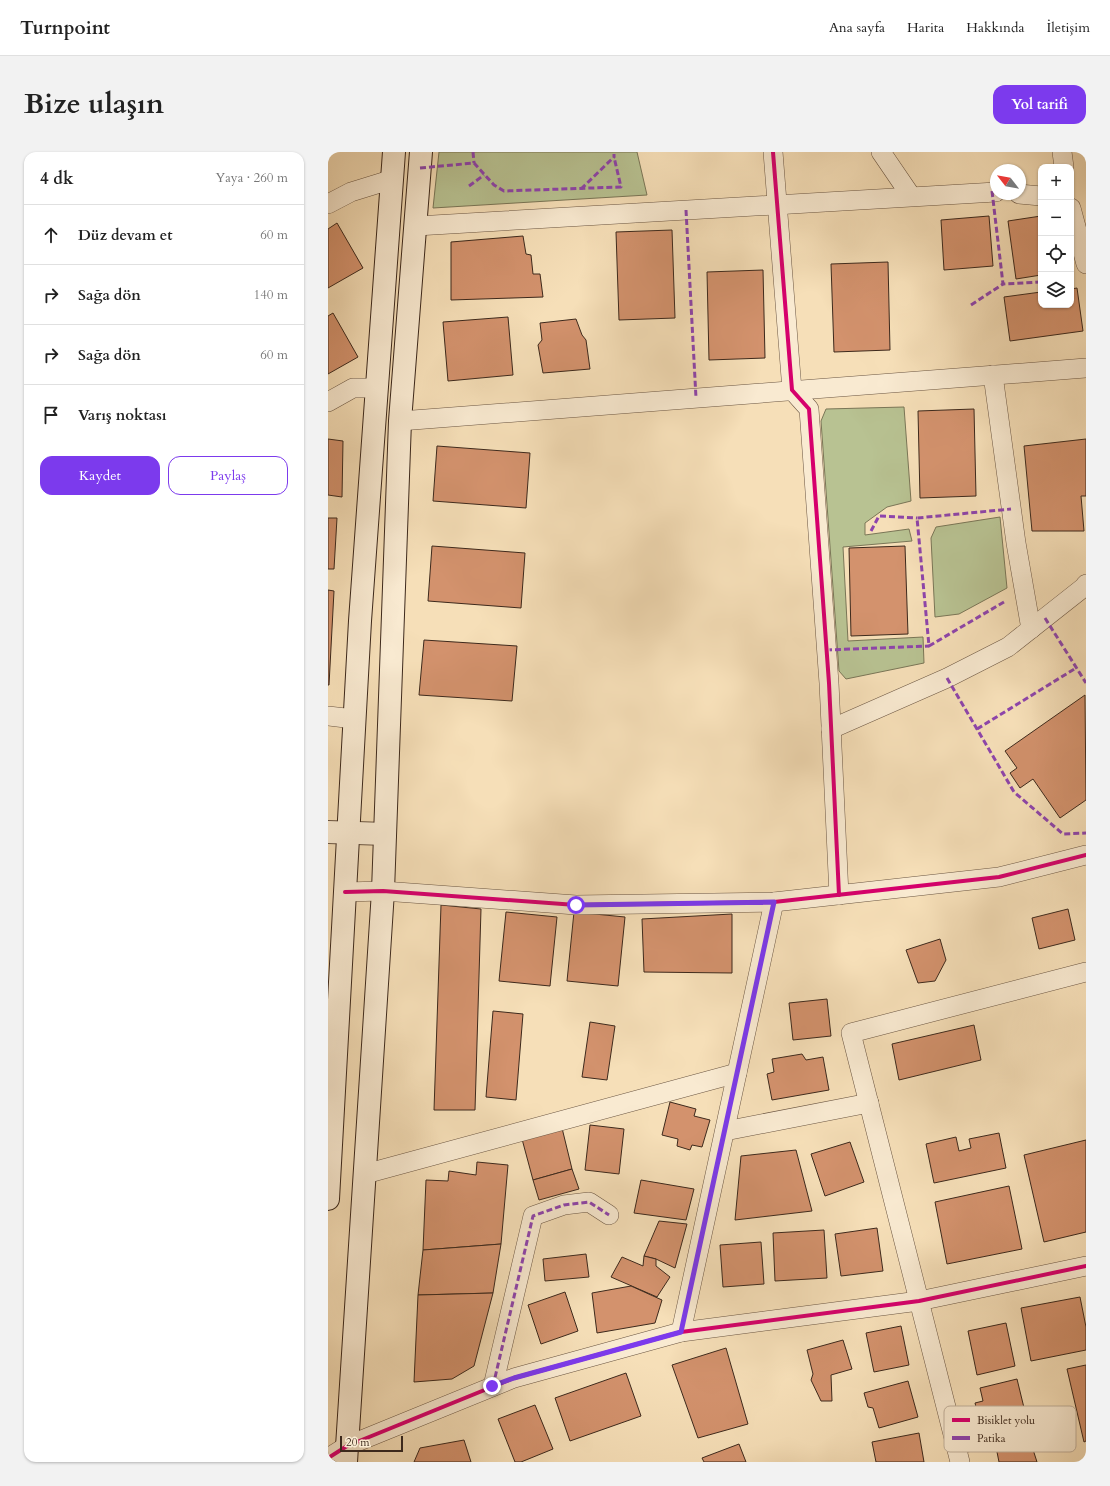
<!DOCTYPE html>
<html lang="tr">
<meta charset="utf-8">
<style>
:root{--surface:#fff;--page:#f2f2f2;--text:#222;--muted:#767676;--line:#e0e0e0;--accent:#7c3aed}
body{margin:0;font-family:Cardo,serif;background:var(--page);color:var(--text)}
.controls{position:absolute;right:12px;top:12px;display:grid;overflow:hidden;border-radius:8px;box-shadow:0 1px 3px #0004}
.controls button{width:36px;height:36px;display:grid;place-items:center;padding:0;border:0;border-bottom:1px solid var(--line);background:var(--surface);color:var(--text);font:20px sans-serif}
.compass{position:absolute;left:662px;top:12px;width:36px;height:36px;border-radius:50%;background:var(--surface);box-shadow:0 1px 3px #0004;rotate:301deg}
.scale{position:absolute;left:12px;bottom:10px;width:63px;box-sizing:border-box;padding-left:4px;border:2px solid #3d291c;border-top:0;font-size:11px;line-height:14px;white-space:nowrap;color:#3d291c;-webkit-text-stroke:3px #f9ead1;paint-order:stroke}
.stop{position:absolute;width:12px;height:12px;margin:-9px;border:3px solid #7c3aed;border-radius:50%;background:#fff}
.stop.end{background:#7c3aed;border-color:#fff;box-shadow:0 1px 4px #0008}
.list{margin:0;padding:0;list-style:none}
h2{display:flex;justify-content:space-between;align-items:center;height:52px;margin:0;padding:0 16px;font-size:17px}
h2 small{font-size:13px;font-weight:400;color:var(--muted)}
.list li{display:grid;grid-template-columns:26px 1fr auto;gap:12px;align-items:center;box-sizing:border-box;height:60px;padding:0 16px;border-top:1px solid var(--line)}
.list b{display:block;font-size:15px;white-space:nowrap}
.list em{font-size:13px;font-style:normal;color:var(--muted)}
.actions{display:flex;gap:8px;padding:12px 16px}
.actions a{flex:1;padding:9px 0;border:1px solid var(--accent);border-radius:12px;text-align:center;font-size:14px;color:var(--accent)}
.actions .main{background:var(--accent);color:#fff}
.icon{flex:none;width:22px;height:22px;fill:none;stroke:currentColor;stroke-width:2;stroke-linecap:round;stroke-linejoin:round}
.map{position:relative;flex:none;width:758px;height:1310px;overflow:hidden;border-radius:12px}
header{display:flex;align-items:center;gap:24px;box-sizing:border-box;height:56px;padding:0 20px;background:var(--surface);border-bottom:1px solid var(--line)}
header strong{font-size:19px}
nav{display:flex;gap:22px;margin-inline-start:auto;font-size:14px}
.intro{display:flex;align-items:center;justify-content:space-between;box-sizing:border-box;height:96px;padding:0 24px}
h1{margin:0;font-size:28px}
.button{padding:10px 18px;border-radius:12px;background:var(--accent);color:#fff;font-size:14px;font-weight:700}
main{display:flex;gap:24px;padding:0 24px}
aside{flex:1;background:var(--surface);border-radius:12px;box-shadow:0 1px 3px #0004}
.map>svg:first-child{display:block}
.green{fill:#b8c292;stroke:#7a7657}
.building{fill:#d3926d;stroke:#3d291c}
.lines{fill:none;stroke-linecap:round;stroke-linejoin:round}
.minor-casing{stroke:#6b5643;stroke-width:20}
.tertiary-casing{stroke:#6b5643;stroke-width:24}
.secondary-casing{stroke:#3d291c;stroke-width:24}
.minor{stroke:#f9ead1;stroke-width:19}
.tertiary{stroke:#f9ead1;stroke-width:22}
.secondary{stroke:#f9ead1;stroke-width:22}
.quiet{stroke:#8e44ad;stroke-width:3;stroke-dasharray:6 3;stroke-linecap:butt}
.cycleway-casing{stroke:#f9ead1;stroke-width:6}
.cycleway{stroke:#d6006c;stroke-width:4}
.route{stroke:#7c3aed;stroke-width:5}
.key{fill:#f9ead1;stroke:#c1b09b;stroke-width:1}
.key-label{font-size:11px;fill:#3d291c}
</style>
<header>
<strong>Turnpoint</strong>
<nav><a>Ana sayfa</a><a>Harita</a><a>Hakkında</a><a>İletişim</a></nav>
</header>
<div class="intro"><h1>Bize ulaşın</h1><a class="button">Yol tarifi</a></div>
<main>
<aside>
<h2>4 dk<small>Yaya · 260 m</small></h2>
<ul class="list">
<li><svg class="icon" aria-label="ahead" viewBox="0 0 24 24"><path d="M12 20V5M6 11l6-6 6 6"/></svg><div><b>Düz devam et</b></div><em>60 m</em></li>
<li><svg class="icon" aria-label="right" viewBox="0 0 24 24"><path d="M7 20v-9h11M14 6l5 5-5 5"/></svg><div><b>Sağa dön</b></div><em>140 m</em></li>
<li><svg class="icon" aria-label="right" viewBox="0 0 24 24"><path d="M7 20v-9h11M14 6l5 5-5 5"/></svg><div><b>Sağa dön</b></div><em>60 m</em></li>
<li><svg class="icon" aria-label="arrive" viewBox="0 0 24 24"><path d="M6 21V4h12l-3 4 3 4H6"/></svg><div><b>Varış noktası</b></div></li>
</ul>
<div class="actions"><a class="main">Kaydet</a><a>Paylaş</a></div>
</aside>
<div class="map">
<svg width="758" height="1310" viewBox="0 0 758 1310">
<rect width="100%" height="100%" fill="#f6dfb8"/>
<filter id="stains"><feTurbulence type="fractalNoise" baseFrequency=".005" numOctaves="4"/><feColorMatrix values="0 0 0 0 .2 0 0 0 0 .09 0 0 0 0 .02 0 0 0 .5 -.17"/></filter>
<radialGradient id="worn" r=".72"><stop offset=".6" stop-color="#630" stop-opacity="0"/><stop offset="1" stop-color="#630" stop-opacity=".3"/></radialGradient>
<g class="green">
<polygon points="111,0 309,0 319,43 105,56"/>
<polygon points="576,255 583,349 559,355 537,371 537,383 581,377 584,389 515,395 520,489 595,485 596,511 518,527 511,519 493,269 498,257"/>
<polygon points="672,365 679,436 631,462 607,465 603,386 608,375"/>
</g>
<g class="building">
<polygon points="661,64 665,114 616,118 613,68"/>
<polygon points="713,64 713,123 688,127 680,69"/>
<polygon points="9,71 35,116 0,136 0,77"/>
<polygon points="344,78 347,166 291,168 288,80"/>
<polygon points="195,84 198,102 203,103 205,122 212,122 215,145 123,148 123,90"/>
<polygon points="560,110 562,198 506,200 503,112"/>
<polygon points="435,118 437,206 381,208 379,120"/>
<polygon points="749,136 755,179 682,189 676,145 713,140 713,153 743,153 743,137"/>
<polygon points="5,161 30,205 0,222 0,164"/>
<polygon points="180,165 185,223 120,229 115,170"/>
<polygon points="248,167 254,183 258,188 262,217 215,221 210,193 214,188 212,171"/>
<polygon points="646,257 648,344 592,346 590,259"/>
<polygon points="0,287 15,289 14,345 0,343"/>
<polygon points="758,287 758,344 753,344 756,379 704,379 696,294"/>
<polygon points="109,294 202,301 198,356 105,349"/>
<polygon points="0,366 9,366 6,417 0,417"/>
<polygon points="104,394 197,401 193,456 100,449"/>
<polygon points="577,394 580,482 523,484 521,396"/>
<polygon points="0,438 6,439 1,533 0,533"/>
<polygon points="96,488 189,494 184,549 91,543"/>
<polygon points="757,543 758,648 732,666 705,627 692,636 682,621 689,616 677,599"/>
<polygon points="113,753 153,757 147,958 106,958"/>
<polygon points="740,757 747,788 711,797 704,766"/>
<polygon points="178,760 229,765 222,834 171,829"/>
<polygon points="246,760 297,765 290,834 239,829"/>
<polygon points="404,762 404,821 316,820 314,767"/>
<polygon points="612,787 618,808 607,829 590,831 578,798"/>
<polygon points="499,847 503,884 465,888 461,851"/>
<polygon points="165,859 195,862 188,948 158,945"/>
<polygon points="262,870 287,874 279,928 254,925"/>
<polygon points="646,873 653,908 571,928 564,892"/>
<polygon points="474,902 478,908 495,905 501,938 444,948 439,922 446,920 444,907"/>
<polygon points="342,950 368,957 366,964 382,968 374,995 364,993 362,998 349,994 350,987 334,983"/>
<polygon points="262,973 296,977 291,1022 257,1018"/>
<polygon points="234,976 244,1017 205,1028 194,987"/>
<polygon points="671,981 678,1016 606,1031 598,992 628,985 631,999 643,996 641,987"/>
<polygon points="758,988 758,1080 716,1090 696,1003"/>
<polygon points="522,990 536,1030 497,1044 483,1002"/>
<polygon points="468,998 484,1059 407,1068 413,1004"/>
<polygon points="149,1010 180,1013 173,1092 95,1098 98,1028 120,1029 121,1019 148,1023"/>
<polygon points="244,1017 251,1037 211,1048 205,1028"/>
<polygon points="313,1028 366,1037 358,1068 306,1061"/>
<polygon points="681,1034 694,1097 619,1112 607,1050"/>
<polygon points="331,1069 359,1072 347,1116 328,1107 316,1104"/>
<polygon points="549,1076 555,1119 513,1124 507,1082"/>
<polygon points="496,1078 499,1126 447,1129 445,1081"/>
<polygon points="433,1090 436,1132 395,1135 392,1093"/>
<polygon points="173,1092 165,1141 90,1143 95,1098"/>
<polygon points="258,1102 261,1125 217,1129 215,1107"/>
<polygon points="316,1104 328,1107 328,1114 342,1125 329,1145 283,1125 294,1105 315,1114"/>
<polygon points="303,1134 334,1148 327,1171 269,1181 264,1141"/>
<polygon points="237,1140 250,1179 213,1192 200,1153"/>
<polygon points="165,1141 146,1214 124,1227 86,1230 90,1143"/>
<polygon points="752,1145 758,1175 758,1198 703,1209 693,1156"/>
<polygon points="678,1171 687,1214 649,1223 640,1179"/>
<polygon points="573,1174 581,1213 546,1220 538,1181"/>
<polygon points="515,1188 524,1217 503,1223 504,1249 493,1249 483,1228 485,1222 479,1198"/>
<polygon points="398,1196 420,1272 370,1286 344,1213"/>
<polygon points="758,1213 758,1289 756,1290 739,1217"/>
<polygon points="298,1221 313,1264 242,1289 227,1246"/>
<polygon points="689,1227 698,1264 661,1273 659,1265 651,1267 647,1251 655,1249 652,1236"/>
<polygon points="580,1229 590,1265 551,1276 545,1256 540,1255 536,1241"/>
<polygon points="207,1253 225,1297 193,1310 187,1310 170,1267"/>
<polygon points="591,1281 596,1310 548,1310 544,1290"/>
<polygon points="701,1285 709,1310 671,1310 667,1290"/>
<polygon points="136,1288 143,1310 86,1310 92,1296"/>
<polygon points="411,1292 418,1310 376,1310 374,1306"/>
</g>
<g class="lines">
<g class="minor-casing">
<g id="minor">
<polyline points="445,0 464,238 481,257 501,531 511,743"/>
<polyline points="553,0 583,44"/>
<polyline points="734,0 736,15"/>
<polyline points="691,42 713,44"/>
<polyline points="0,52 23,40 65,27"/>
<polyline points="743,56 758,112"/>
<polyline points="88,74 668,40"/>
<polyline points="665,223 688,391 703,477"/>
<polyline points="0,250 25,236 49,236"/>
<polyline points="72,269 758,216"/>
<polyline points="0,564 26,567"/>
<polyline points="503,577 619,526 680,495 756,435 758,432"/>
<polyline points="17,740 55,739 248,753 446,750 671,725 758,703"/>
<polyline points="397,979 541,951"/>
<polyline points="37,1022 409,921"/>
<polyline points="353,1180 446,750"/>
<polyline points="165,1234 205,1064 236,1053 261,1050 281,1063"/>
<polyline points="628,1293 703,1275"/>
<polyline points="0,1306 19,1294 186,1226 353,1180 591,1149 758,1114"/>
<polyline points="632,1310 523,881 758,820"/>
</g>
</g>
<g class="tertiary-casing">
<polyline id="tertiary" points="0,680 57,682"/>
</g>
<g class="secondary-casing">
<g id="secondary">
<polyline points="0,1047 32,469 66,0"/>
<polyline points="18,1310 55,739 72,269 93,0"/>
</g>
</g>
<use href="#minor" class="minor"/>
<use href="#tertiary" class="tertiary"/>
<use href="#secondary" class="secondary"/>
<g class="quiet">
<polyline points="145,0 146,11"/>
<polyline points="92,16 146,11 166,33 176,39 293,35 286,5"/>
<polyline points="141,34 156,23"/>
<polyline points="253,37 286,5 286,2"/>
<polyline points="664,39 675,132 713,130"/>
<polyline points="358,58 368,246"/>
<polyline points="643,153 675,132"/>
<polyline points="543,379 551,364 589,366"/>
<polyline points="676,450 601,494 589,366 683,357"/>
<polyline points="717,466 758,531"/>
<polyline points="498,498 601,494"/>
<polyline points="619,526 686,640 735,682 758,681"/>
<polyline points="649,577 748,516"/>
<polyline points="165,1234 205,1064 236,1053 261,1050 281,1063"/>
<polyline points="628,1293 703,1275"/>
</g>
<g class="cycleway-casing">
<g id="cycleway">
<polyline points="445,0 464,238 481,257 501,531 511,743"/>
<polyline points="17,740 55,739 248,753 446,750 671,725 758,703"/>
<polyline points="0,1306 19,1294 186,1226 353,1180 591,1149 758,1114"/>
</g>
</g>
<use href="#cycleway" class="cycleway"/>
</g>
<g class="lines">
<polyline class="route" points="164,1234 186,1226 353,1180 446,750 248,753"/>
</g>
<rect x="616" y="1254" width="132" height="46" rx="6" class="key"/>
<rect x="624" y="1266" width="18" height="4" fill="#d6006c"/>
<rect x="624" y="1284" width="18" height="4" fill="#8e44ad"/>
<g class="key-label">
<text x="649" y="1272">Bisiklet yolu</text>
<text x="649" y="1290">Patika</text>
</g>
<rect width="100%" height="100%" filter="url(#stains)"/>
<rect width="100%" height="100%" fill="url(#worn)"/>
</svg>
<div class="controls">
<button>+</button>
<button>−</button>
<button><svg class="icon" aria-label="locate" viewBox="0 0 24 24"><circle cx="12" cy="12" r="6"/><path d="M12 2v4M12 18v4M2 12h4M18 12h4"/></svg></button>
<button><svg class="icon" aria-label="layers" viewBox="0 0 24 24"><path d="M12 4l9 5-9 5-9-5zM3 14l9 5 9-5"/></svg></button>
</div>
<svg class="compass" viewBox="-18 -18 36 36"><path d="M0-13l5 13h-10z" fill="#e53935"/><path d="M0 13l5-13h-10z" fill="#767676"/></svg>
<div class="scale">20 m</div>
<div class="stop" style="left:248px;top:753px"></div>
<div class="stop end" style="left:164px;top:1234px"></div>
</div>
</main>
